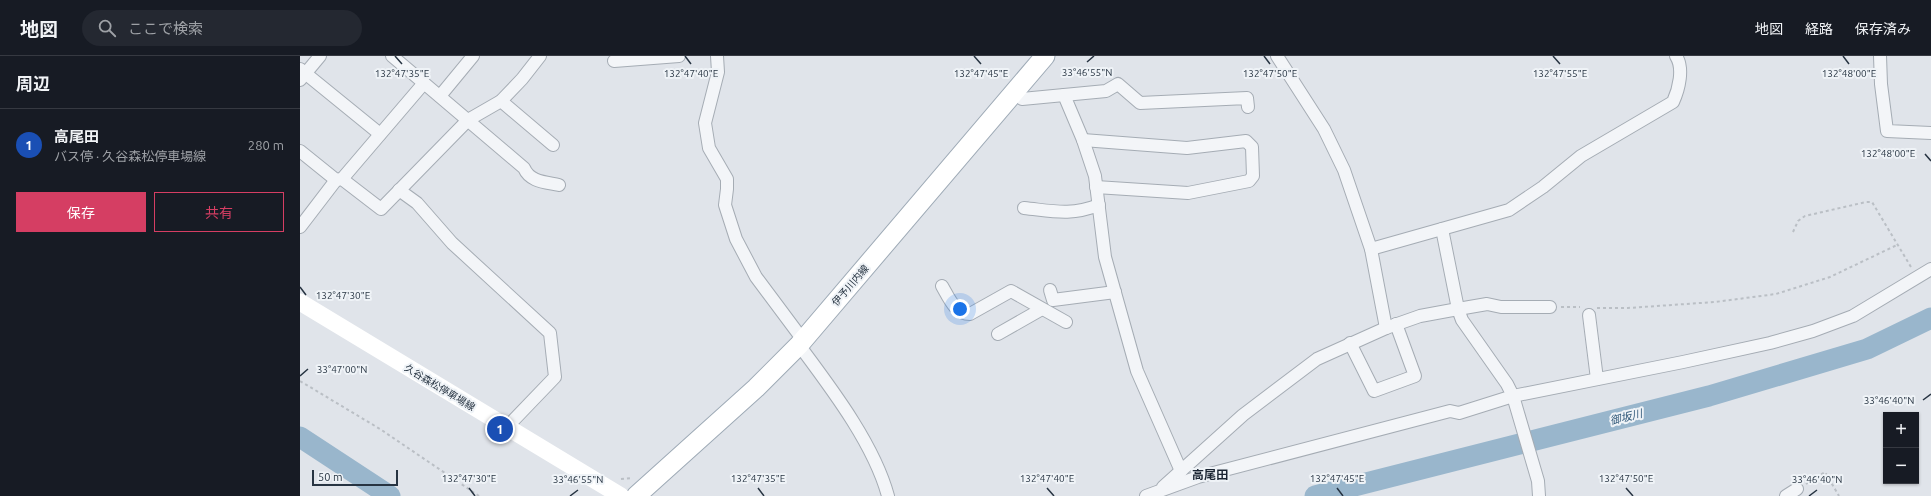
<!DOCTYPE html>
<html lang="ja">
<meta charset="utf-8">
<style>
:root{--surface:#171b24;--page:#242831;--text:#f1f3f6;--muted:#9ea1a6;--line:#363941;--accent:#d53e63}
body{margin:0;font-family:Ubuntu,"Noto Sans JP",sans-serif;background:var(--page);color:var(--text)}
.controls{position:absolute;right:12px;bottom:12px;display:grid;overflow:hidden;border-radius:0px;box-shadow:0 1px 3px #0004}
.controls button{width:36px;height:36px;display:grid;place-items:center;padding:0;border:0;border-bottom:1px solid var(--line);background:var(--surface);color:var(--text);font:20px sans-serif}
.scale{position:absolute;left:12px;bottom:10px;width:86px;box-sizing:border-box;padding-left:4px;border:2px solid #273442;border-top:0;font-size:11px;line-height:14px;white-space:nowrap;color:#273442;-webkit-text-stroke:3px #eff3f7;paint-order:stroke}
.you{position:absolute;left:660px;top:253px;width:14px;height:14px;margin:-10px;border:3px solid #fff;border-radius:50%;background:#1a73e8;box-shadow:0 0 0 6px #1a73e833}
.badge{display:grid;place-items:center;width:26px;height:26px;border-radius:50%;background:var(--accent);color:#fff;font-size:13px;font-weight:700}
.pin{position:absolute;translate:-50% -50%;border:2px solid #fff;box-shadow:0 1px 4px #0006}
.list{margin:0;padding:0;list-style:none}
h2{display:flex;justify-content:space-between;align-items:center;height:52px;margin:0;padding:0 16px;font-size:17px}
h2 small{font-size:13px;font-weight:400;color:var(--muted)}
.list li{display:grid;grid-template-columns:26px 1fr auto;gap:12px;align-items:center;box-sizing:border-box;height:72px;padding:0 16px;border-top:1px solid var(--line)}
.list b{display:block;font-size:15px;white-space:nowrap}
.list p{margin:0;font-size:13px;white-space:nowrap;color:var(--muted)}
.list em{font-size:13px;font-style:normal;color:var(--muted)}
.actions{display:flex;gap:8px;padding:12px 16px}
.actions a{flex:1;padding:9px 0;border:1px solid var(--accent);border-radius:0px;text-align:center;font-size:14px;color:var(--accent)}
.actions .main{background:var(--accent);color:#fff}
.icon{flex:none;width:22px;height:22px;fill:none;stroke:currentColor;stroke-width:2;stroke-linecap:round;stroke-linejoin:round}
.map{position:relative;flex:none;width:1631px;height:440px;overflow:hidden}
header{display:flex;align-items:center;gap:24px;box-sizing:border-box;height:56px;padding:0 20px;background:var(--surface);border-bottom:1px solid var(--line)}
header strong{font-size:19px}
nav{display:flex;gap:22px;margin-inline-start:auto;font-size:14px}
.search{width:280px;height:36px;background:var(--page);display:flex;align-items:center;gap:10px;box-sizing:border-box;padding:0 14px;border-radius:22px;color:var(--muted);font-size:15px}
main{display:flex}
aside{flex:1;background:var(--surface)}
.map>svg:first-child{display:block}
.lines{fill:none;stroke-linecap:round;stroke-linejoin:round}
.river{stroke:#99b6cc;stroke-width:21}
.street-casing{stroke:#a5acb4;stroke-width:14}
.primary-casing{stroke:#9eaab6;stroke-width:21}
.path{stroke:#babfc5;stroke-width:2;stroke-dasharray:3 3;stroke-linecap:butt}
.street{stroke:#f3f5f8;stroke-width:12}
.secondary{stroke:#fff;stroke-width:17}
.primary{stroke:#fff;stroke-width:19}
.ticks{fill:none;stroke:#273442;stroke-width:1.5}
.labels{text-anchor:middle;stroke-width:4;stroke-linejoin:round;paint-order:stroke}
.street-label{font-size:10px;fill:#273442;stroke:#eff3f7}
.water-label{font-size:11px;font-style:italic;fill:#2f5778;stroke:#eff3f7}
.quarter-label{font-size:12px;font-weight:bold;fill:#1a2432;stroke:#eff3f7}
.ticks-label{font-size:10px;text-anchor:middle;fill:#273442;stroke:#eff3f7;stroke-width:4;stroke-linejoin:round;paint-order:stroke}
</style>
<header>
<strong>地図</strong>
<div class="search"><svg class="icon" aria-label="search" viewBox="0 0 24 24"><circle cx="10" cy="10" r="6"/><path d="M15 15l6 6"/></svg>ここで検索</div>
<nav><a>地図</a><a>経路</a><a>保存済み</a></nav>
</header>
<main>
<aside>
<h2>周辺<small></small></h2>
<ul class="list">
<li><span class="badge" style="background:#1a4fb4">1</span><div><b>高尾田</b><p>バス停 · 久谷森松停車場線</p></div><em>280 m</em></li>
</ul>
<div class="actions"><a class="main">保存</a><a>共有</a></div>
</aside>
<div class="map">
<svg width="1631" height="440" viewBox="0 0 1631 440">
<rect width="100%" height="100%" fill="#e0e4ea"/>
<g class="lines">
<g class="river">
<polyline points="0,381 90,440"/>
<polyline points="1015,440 1409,340 1567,293 1631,262"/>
</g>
<g class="street-casing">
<g id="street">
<path d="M92,0l132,112c6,14 21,14 35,17"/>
<polyline points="417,0 418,16 405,67 409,92 427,123 427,133 425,149 436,183 456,221 503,284"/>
<polyline points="977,0 1024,73 1044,114 1071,193 1086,272"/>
<polyline points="1580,0 1581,28 1587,75 1631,77"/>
<polyline points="314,5 379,0"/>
<polyline points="0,13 80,78"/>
<polyline points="0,24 20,0"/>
<polyline points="714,36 722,43 764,39 783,84 795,120 805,201 837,315 881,415"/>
<polyline points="764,39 806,35 818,28 840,47 947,42 948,51"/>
<polyline points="140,40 173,0"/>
<polyline points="201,45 253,89"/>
<polyline points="783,84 887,92 946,85 952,91 953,120 949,125 888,137 796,131"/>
<polyline points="0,95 36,124 42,123 81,153 168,64 201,45 222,23 240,0"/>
<polyline points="42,123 124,27"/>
<polyline points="99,134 117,147 152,187 250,277 255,321 207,371"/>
<path d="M724,152c29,3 46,8 75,-3"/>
<polyline points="0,171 36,124"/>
<polyline points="1142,173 1158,253 1187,248 1201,251 1250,251"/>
<path d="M1071,193l138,-39 34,-23 38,-31 92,-54c6,-13 11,-34 3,-46"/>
<path d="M642,230c7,12 13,28 28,28l41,-23 55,31"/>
<polyline points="750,234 753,244 815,236"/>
<polyline points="1289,259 1297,323"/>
<polyline points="698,278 742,253"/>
<polyline points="1050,287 1074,335 1115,320 1096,268"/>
<path d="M499,289c32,43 75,99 89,151"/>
<polyline points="863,431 943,359 1017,303 1086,272 1120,260 1158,253 1162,264 1207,328 1213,340 1238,425 1239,440"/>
<polyline points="846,440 898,421 1150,355 1159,357 1213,340 1383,306 1470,287 1513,275 1553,260 1631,213"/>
<polyline points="1486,440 1497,433"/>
</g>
</g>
<g class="primary-casing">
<polyline id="primary" points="336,440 456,332 499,289 745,0"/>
</g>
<g class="path">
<polyline points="1493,176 1498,165 1505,160 1566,146 1572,146 1611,211"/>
<polyline points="1261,251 1280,251"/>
<polyline points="1297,252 1328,252 1415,246 1476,238 1530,221 1597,189"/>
<polyline points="0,325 80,373 179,440"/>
<polyline points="321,423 332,422"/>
<polyline points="1506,428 1525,416 1539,440"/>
</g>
<use href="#street" class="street"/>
<polyline class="secondary" points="0,246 321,440"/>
<use href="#primary" class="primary"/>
</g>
<path class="ticks" d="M95,0l7,8M385,0l6,8M674,0l7,8M964,0l6,8M1253,0l7,8M1543,0l6,8M787,6l7,-6M1625,98l6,7M0,231l6,8M0,320l8,-7M1623,344l8,-6M169,432l6,8M458,432l6,8M747,432l7,8M1037,432l6,8M1326,432l7,8M270,440l8,-6M1509,440l8,-6"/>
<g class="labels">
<g class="street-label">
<text transform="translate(550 229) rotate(-49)" y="4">伊予川内線</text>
<text transform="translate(140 331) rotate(31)" y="4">久谷森松停車場線</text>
</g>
<g class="water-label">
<text transform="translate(1326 361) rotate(-14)" y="4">御坂川</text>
</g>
<g class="quarter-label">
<text x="910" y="423">高尾田</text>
</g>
</g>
<g class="ticks-label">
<text x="787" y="20">33°46'55"N</text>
<text x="1549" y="21">132°48'00"E</text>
<text x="102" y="21">132°47'35"E</text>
<text x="391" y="21">132°47'40"E</text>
<text x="1260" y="21">132°47'55"E</text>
<text x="681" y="21">132°47'45"E</text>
<text x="970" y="21">132°47'50"E</text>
<text x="1588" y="101">132°48'00"E</text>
<text x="43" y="243">132°47'30"E</text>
<text x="42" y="317">33°47'00"N</text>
<text x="1589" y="348">33°46'40"N</text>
<text x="169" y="426">132°47'30"E</text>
<text x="458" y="426">132°47'35"E</text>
<text x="747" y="426">132°47'40"E</text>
<text x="1037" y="426">132°47'45"E</text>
<text x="1326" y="426">132°47'50"E</text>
<text x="278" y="427">33°46'55"N</text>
<text x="1517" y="427">33°46'40"N</text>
</g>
</svg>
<div class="controls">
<button>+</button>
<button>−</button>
</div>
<div class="scale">50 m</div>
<div class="you"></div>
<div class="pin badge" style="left:200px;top:373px;background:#1a4fb4">1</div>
</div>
</main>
